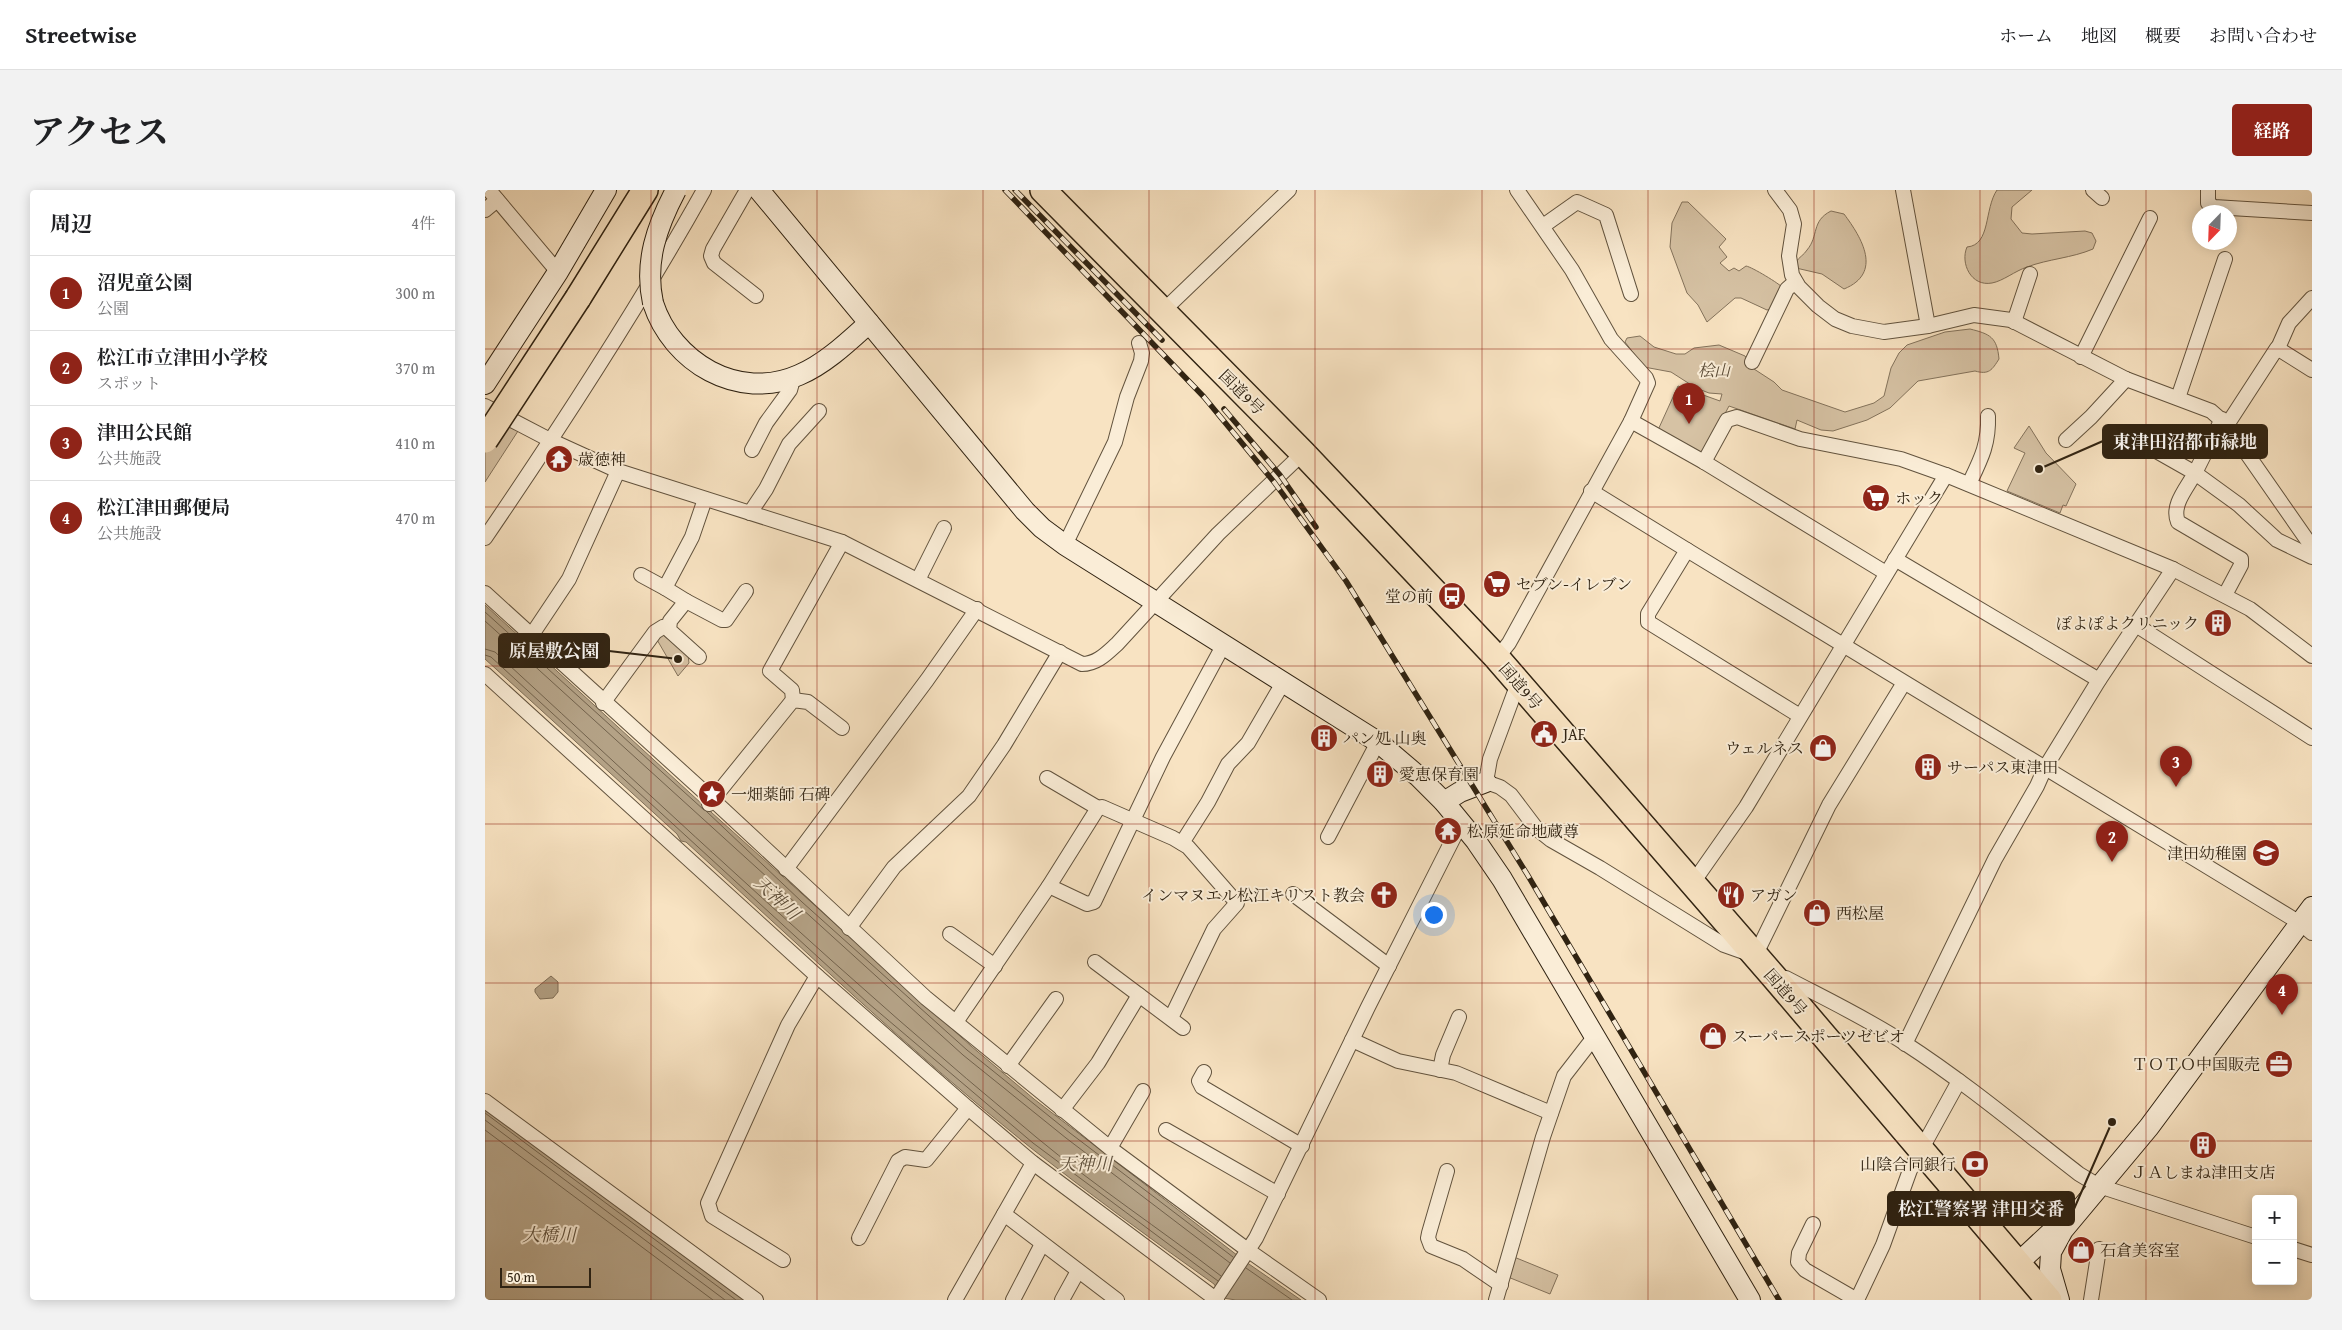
<!DOCTYPE html>
<html lang="ja">
<meta charset="utf-8">
<style>
:root{--surface:#fff;--page:#f2f2f2;--text:#202124;--muted:#757577;--line:#e0e0e0;--accent:#8f2418}
body{margin:0;font-family:"Gentium Book Plus","Noto Serif JP",serif;background:var(--page);color:var(--text)}
.controls{position:absolute;right:15px;bottom:15px;display:grid;overflow:hidden;border-radius:5px;box-shadow:0 2px 12px #0003}
.controls button{width:45px;height:45px;display:grid;place-items:center;padding:0;border:0;border-bottom:1px solid var(--line);background:var(--surface);color:var(--text);font:25px sans-serif}
.compass{position:absolute;left:1707px;top:15px;width:45px;height:45px;border-radius:50%;background:var(--surface);box-shadow:0 2px 12px #0003;rotate:203deg}
.scale{position:absolute;left:15px;bottom:12px;width:91px;box-sizing:border-box;padding-left:5px;border:2px solid #302312;border-top:0;font-size:14px;line-height:18px;white-space:nowrap;color:#302312;-webkit-text-stroke:4px #faedd7;paint-order:stroke}
.you{position:absolute;left:948px;top:724px;width:18px;height:18px;margin:-12px;border:4px solid #fff;border-radius:50%;background:#1a73e8;box-shadow:0 0 0 8px #1a73e833}
.badge{display:grid;place-items:center;width:32px;height:32px;border-radius:50%;background:var(--accent);color:#fff;font-size:16px;font-weight:700}
.pin{position:absolute;translate:-50% -41px;filter:drop-shadow(0 1px 2px #0008)}
.pin::after{content:'';position:absolute;top:26px;width:18px;height:15px;background:inherit;clip-path:polygon(0 0,100% 0,50% 100%)}
.list{margin:0;padding:0;list-style:none}
h2{display:flex;justify-content:space-between;align-items:center;height:65px;margin:0;padding:0 20px;font-size:21px}
h2 small{font-size:16px;font-weight:400;color:var(--muted)}
.list li{display:grid;grid-template-columns:32px 1fr auto;gap:15px;align-items:center;box-sizing:border-box;height:75px;padding:0 20px;border-top:1px solid var(--line)}
.list b{display:block;font-size:19px;white-space:nowrap}
.list p{margin:0;font-size:16px;white-space:nowrap;color:var(--muted)}
.list em{font-size:16px;font-style:normal;color:var(--muted)}
.map{position:relative;flex:none;width:1827px;height:1110px;overflow:hidden;border-radius:5px}
header{display:flex;align-items:center;gap:30px;box-sizing:border-box;height:70px;padding:0 25px;background:var(--surface);border-bottom:1px solid var(--line)}
header strong{font-size:24px}
nav{display:flex;gap:28px;margin-inline-start:auto;font-size:18px}
.intro{display:flex;align-items:center;justify-content:space-between;box-sizing:border-box;height:120px;padding:0 30px}
h1{margin:0;font-size:35px}
.button{padding:12px 22px;border-radius:5px;background:var(--accent);color:#fff;font-size:18px;font-weight:700}
main{display:flex;gap:30px;padding:0 30px}
aside{flex:1;background:var(--surface);border-radius:5px;box-shadow:0 2px 12px #0003}
.map>svg:first-child{display:block}
.green{fill:#d6c2a4;stroke:#83725b}
.water{fill:#b4a286;stroke:#7f6f58}
.lines{fill:none;stroke-linecap:round;stroke-linejoin:round}
.shore{stroke:#72624c;stroke-width:1}
.street-casing{stroke:#62533e;stroke-width:16}
.secondary-casing{stroke:#302312;stroke-width:22}
.highway-casing{stroke:#302312;stroke-width:28}
.street{stroke:#faedd7;stroke-width:14}
.secondary{stroke:#faedd7;stroke-width:20}
.highway{stroke:#f8e3c2;stroke-width:25}
.rail-casing{stroke:#302312;stroke-width:5.5}
.rail{stroke:#faedd7;stroke-width:4;stroke-dasharray:11;stroke-linecap:butt}
.secondary-bridge-casing{stroke:#302312;stroke-width:22;stroke-linecap:butt}
.highway-bridge-casing{stroke:#302312;stroke-width:28;stroke-linecap:butt}
.secondary-bridge{stroke:#faedd7;stroke-width:20}
.highway-bridge{stroke:#f8e3c2;stroke-width:25}
.grid{fill:none;stroke:#8f2418;stroke-width:1;stroke-opacity:0.55}
.labels{text-anchor:middle;stroke-width:4;stroke-linejoin:round;paint-order:stroke}
.park-label{font-size:16px;font-style:italic;fill:#5a4b36;stroke:#faedd7}
.street-label{font-size:16px;fill:#302312;stroke:#faedd7}
.poi-label{font-size:16px;fill:#302312;stroke:#faedd7;text-anchor:start}
.water-label{font-size:18px;font-style:italic;fill:#5e4f3b;stroke:#faedd7}
.leader{fill:none;stroke:#302312;stroke-width:2}
.callout-dot{fill:#302312;stroke:#faedd7;stroke-width:2}
.callout{fill:#302312;stroke:#302312;stroke-width:2}
.callout-label{font-size:18px;text-anchor:middle;font-weight:bold;fill:#fff}
</style>
<header>
<strong>Streetwise</strong>
<nav><a>ホーム</a><a>地図</a><a>概要</a><a>お問い合わせ</a></nav>
</header>
<div class="intro"><h1>アクセス</h1><a class="button">経路</a></div>
<main>
<aside>
<h2>周辺<small>4件</small></h2>
<ul class="list">
<li><span class="badge">1</span><div><b>沼児童公園</b><p>公園</p></div><em>300 m</em></li>
<li><span class="badge">2</span><div><b>松江市立津田小学校</b><p>スポット</p></div><em>370 m</em></li>
<li><span class="badge">3</span><div><b>津田公民館</b><p>公共施設</p></div><em>410 m</em></li>
<li><span class="badge">4</span><div><b>松江津田郵便局</b><p>公共施設</p></div><em>470 m</em></li>
</ul>
</aside>
<div class="map">
<svg width="1827" height="1110" viewBox="0 0 1827 1110">
<rect width="100%" height="100%" fill="#f8e3c2"/>
<filter id="stains"><feTurbulence type="fractalNoise" baseFrequency=".004" numOctaves="4"/><feColorMatrix values="0 0 0 0 .2 0 0 0 0 .09 0 0 0 0 .02 0 0 0 .5 -.17"/></filter>
<radialGradient id="worn" r=".72"><stop offset=".6" stop-color="#630" stop-opacity="0"/><stop offset="1" stop-color="#630" stop-opacity=".3"/></radialGradient>
<g class="green">
<path d="M1512,0h35l-20,17 -1,12 11,14 10,1 53,-3 7,2 4,8 -3,8c-21,9 -45,10 -66,18 -12,4 -24,14 -35,16 -21,4 -32,-20 -25,-36 24,-2 17,-38 30,-57z"/>
<path d="M1197,12h6l38,37 -7,8 8,10 -7,6 9,8 5,-3 5,3 7,-5c6,1 34,18 37,22l-12,21 -4,1 -26,-12h-6l-28,24 -9,-17 -11,-12 -17,-46 2,-24z"/>
<path d="M1346,21l13,3c18,24 39,59 0,75l-22,-15 -26,-6v-6c3,-5 8,-7 11,-12 12,-14 4,-29 24,-39z"/>
<path d="M1485,139c20,5 27,8 29,30 -7,11 -10,16 -24,12l-57,10 -28,27 -23,12 -34,11 -12,-1 -24,-10 -2,9 -66,-23 -26,50 -45,-26 20,-44 42,15 2,-7 -13,-1 -13,-5 -25,-16 -27,-5 -19,-25 2,-4 13,-2 14,11 22,7h9l9,-6 25,-3 26,11 9,13 20,13 8,8 63,22 29,-9 10,-7 7,-28 8,-15 8,-8 38,-13z"/>
<polygon points="0,227 33,241 0,292"/>
<polygon points="1544,236 1561,263 1591,294 1581,316 1578,315 1575,323 1522,301 1540,263 1529,258"/>
<polygon points="178,445 203,465 204,473 193,486 171,448"/>
<polygon points="1029,1067 1073,1085 1065,1104 1023,1087"/>
</g>
<g class="water">
<path d="M0,415l217,199 8,3 1,5 260,234 63,53 212,163 55,38h-65l-13,-2 -9,-14c-62,-44 -123,-89 -183,-136 -120,-96 -232,-203 -345,-306l-5,-1 -4,-7 -192,-175z"/>
<polygon points="66,786 73,792 73,802 68,808 55,809 50,802 50,799"/>
<polygon points="0,916 260,1110 0,1110"/>
</g>
<g class="lines">
<g class="shore">
<polyline points="0,422 219,620"/>
<polyline points="0,431 478,865 581,948 745,1073"/>
<path d="M0,459l10,3c178,164 355,331 541,485 60,50 124,92 185,139"/>
<polyline points="0,465 6,467 383,813 548,953 733,1091"/>
<polyline points="221,621 317,712 482,860 585,943 748,1067"/>
<polyline points="0,923 251,1110"/>
<polyline points="0,930 240,1110"/>
<polyline points="0,940 228,1110"/>
<polyline points="761,1078 807,1110"/>
</g>
<g class="street-casing">
<g id="street">
<polyline points="4,0 73,82"/>
<polyline points="262,0 228,59 226,66 229,73 271,106"/>
<polyline points="1290,0 1305,20 1309,34 1304,66 1307,85 1314,97 1333,116 1350,129 1367,136 1399,142 1443,136 1489,125 1526,130 1641,189 1726,221 1742,235 1827,357"/>
<polyline points="1418,0 1443,136"/>
<polyline points="1608,0 1617,8"/>
<polyline points="1723,0 1723,13 1729,17 1827,23"/>
<polyline points="0,20 12,10"/>
<polyline points="1058,36 1092,12 1121,25 1146,104"/>
<polyline points="677,122 804,0"/>
<polyline points="1529,132 1545,84"/>
<polyline points="1793,158 1804,133 1827,108"/>
<polyline points="1596,167 1665,28"/>
<polyline points="1267,172 1302,99 1310,92"/>
<polyline points="1693,208 1740,69"/>
<path d="M0,216l65,34 68,31 224,71 240,122c15,0 25,-11 35,-20l101,-110 85,-81"/>
<polyline points="1737,229 1710,283 1754,315 1792,350 1827,367"/>
<polyline points="1146,231 1219,272 1401,383"/>
<polyline points="1742,235 1792,158 1827,180"/>
<polyline points="1581,250 1606,227 1641,189"/>
<polyline points="267,260 281,233 305,200 307,193 306,188"/>
<path d="M1673,262l37,21c-8,15 -24,32 -17,49l63,37v6l-16,30"/>
<polyline points="1219,272 1242,230 1252,227 1315,249 1416,269 1461,285 1688,379 1765,419 1827,466"/>
<path d="M1484,294c12,-25 20,-40 19,-68"/>
<polyline points="1106,301 1202,360 1163,424 1163,432 1315,526"/>
<polyline points="265,323 281,299 304,254 334,221"/>
<path d="M0,348c77,-113 152,-228 219,-348"/>
<polyline points="580,355 630,252 642,207 656,171 657,163 654,153"/>
<polyline points="1202,360 1815,733 1827,743"/>
<polyline points="1410,369 1614,490"/>
<polyline points="156,385 180,398"/>
<polyline points="433,390 459,338"/>
<polyline points="0,403 228,610 441,808 625,958 764,1061 834,1110"/>
<polyline points="201,411 237,430 241,430 261,401"/>
<polyline points="1651,435 1827,548"/>
<polyline points="46,446 84,389 133,281"/>
<polyline points="214,467 184,440 185,431 201,411 180,398 207,347 220,309"/>
<polyline points="1012,468 1024,453 1146,231 1163,193 1161,188 1126,149 1087,80 1032,0"/>
<polyline points="0,484 332,786 483,918 548,973 732,1110"/>
<polyline points="1035,495 1029,504 1005,569 1001,592 1015,597 1026,605 1051,638 1066,650 1115,678 1239,755 1270,766 1344,615 1417,496"/>
<polyline points="308,510 307,500 285,481 357,352"/>
<polyline points="118,513 170,442 178,437 184,436"/>
<polyline points="562,588 613,618"/>
<polyline points="224,614 308,510 323,512 357,538"/>
<polyline points="843,647 893,552"/>
<polyline points="697,653 723,612 743,574 763,553 799,491"/>
<polyline points="301,679 442,490 492,419"/>
<polyline points="1207,694 1261,617 1461,285"/>
<polyline points="564,696 602,714 609,712 678,567 739,454"/>
<polyline points="808,704 904,776"/>
<polyline points="364,738 409,677 484,606 519,555 575,462"/>
<polyline points="465,744 510,776"/>
<polyline points="610,772 698,838"/>
<path d="M1296,788h5c40,21 82,41 120,66 60,39 116,86 173,130l20,12 157,51"/>
<polyline points="471,832 564,696 613,618 617,617 688,648 703,657 752,713 729,739 686,828"/>
<polyline points="867,850 913,871 971,883 1066,923"/>
<polyline points="1420,854 1510,669 1552,596 1560,578 1614,490 1688,379"/>
<polyline points="523,876 571,809"/>
<polyline points="955,880 958,865 974,827"/>
<polyline points="719,882 714,891 717,897 817,956"/>
<polyline points="0,911 271,1110"/>
<polyline points="577,920 613,873 654,805"/>
<polyline points="681,940 793,1004"/>
<polyline points="625,958 658,901"/>
<polyline points="962,981 944,1043 943,1048 946,1056 978,1069 1016,1095"/>
<polyline points="519,1024 632,1110"/>
<polyline points="1328,1034 1314,1063 1313,1072 1320,1080 1372,1110"/>
<polyline points="374,1048 413,971 420,967 441,970 483,918"/>
<polyline points="1808,1059 1827,1065"/>
<polyline points="298,1070 227,1026 223,1013 303,835 332,786"/>
<polyline points="470,1110 548,973"/>
<polyline points="528,1110 557,1054"/>
<polyline points="577,1110 593,1081"/>
<polyline points="730,1110 771,1048 883,817 970,645 978,634"/>
<polyline points="1011,1110 1058,947 1079,886 1110,846"/>
<polyline points="1372,1110 1398,1055 1425,980 1474,891"/>
<polyline points="1606,1110 1614,1059"/>
</g>
</g>
<g class="secondary-casing">
<g id="secondary">
<polyline points="274,0 540,321 557,338 580,355 893,552 933,586 959,612 991,651 1017,689 1265,1110"/>
<path d="M168,113c19,59 85,99 146,72 26,-11 49,-33 70,-52"/>
<polyline points="0,194 73,82 121,0"/>
<polyline points="959,612 975,602 1001,592"/>
<polyline points="1532,1074 1576,1033"/>
<polyline points="1574,1110 1565,1079 1566,1062 1578,1040 1664,937 1827,717"/>
</g>
</g>
<g class="highway-casing">
<g id="highway">
<polyline points="558,0 818,263 1012,468 1289,787 1564,1110"/>
<polyline points="93,108 160,0"/>
</g>
</g>
<use href="#street" class="street"/>
<use href="#secondary" class="secondary"/>
<use href="#highway" class="highway"/>
<g class="rail-casing">
<g id="rail">
<polyline points="520,0 719,207 789,292 861,391 1042,684 1294,1110"/>
<polyline points="530,0 677,150"/>
<polyline points="739,219 795,285 831,337"/>
</g>
</g>
<use href="#rail" class="rail"/>
<g class="secondary-bridge-casing">
<path id="secondary-bridge" d="M168,113c-9,-41 4,-77 23,-113"/>
</g>
<g class="highway-bridge-casing">
<polyline id="highway-bridge" points="0,250 93,108"/>
</g>
<use href="#secondary-bridge" class="secondary-bridge"/>
<use href="#highway-bridge" class="highway-bridge"/>
</g>
<path class="grid" d="M166,0v1110M332,0v1110M498,0v1110M664,0v1110M830,0v1110M997,0v1110M1163,0v1110M1329,0v1110M1495,0v1110M1661,0v1110M0,159h1827M0,317h1827M0,476h1827M0,634h1827M0,793h1827M0,951h1827"/>
<defs>
<g id="temple-disc" transform="scale(1.4375)"><circle r="9.5" fill="#8f2418" stroke="#faedd7"/><path d="M0-6L5-2H3V0L6.5 2.5H4V6H1.5V3h-3V6H-4V2.5H-6.5L-3 0V-2H-5Z" fill="#fff"/></g>
<g id="supermarket-disc" transform="scale(1.4375)"><circle r="9.5" fill="#8f2418" stroke="#faedd7"/><path d="M-6-5.5h2.5l.6 2H6L4.5 2H-2.5L-4.4-4H-6ZM-1.5 3.2a1.3 1.3 0 1 0 .1 0ZM3 3.2a1.3 1.3 0 1 0 .1 0Z" fill="#fff"/></g>
<g id="bus-disc" transform="scale(1.4375)"><circle r="9.5" fill="#8f2418" stroke="#faedd7"/><path d="M-5-6H5V4H4V6H2V4H-2V6H-4V4H-5ZM-3.5-4V0h7V-4ZM-3.5 1.2v1.5H-2V1.2ZM2 1.2v1.5H3.5V1.2Z" fill="#fff"/></g>
<g id="building-disc" transform="scale(1.4375)"><circle r="9.5" fill="#8f2418" stroke="#faedd7"/><path d="M-4-6H4V6H1V3H-1V6H-4ZM-2.5-4.3h1.7v1.8h-1.7ZM.8-4.3h1.7v1.8H.8ZM-2.5-1h1.7V.8h-1.7ZM.8-1h1.7V.8H.8Z" fill="#fff"/></g>
<g id="civic-disc" transform="scale(1.4375)"><circle r="9.5" fill="#8f2418" stroke="#faedd7"/><path d="M-.6-6.5H3V-4.5H.6V-3L4-1V1h2V6H-6V1h2V-1L-.6-3ZM-1.2 2.5V6h2.4V2.5Z" fill="#fff"/></g>
<g id="shop-disc" transform="scale(1.4375)"><circle r="9.5" fill="#8f2418" stroke="#faedd7"/><path d="M-5-2.5h2.3a2.7 3.5 0 0 1 5.4 0H5L5.5 6h-11ZM-1.5-2.5h3a1.5 2.3 0 0 0-3 0Z" fill="#fff"/></g>
<g id="sight-disc" transform="scale(1.4375)"><circle r="9.5" fill="#8f2418" stroke="#faedd7"/><path d="M0-6L1.8-2.2L6-1.7L2.9 1.2L3.7 5.4L0 3.3L-3.7 5.4L-2.9 1.2L-6-1.7L-1.8-2.2Z" fill="#fff"/></g>
<g id="school-disc" transform="scale(1.4375)"><circle r="9.5" fill="#8f2418" stroke="#faedd7"/><path d="M0-5L7-2L0 1L-7-2ZM-4 1L0 2.5L4 1V4Q0 6-4 4Z" fill="#fff"/></g>
<g id="church-disc" transform="scale(1.4375)"><circle r="9.5" fill="#8f2418" stroke="#faedd7"/><path d="M-1.2-6h2.4v3.5h3.3v2.4h-3.3V6h-2.4V-.1h-3.3v-2.4h3.3Z" fill="#fff"/></g>
<g id="restaurant-disc" transform="scale(1.4375)"><circle r="9.5" fill="#8f2418" stroke="#faedd7"/><path d="M-5-6h1v4h1v-4h1v4h1v-4h1v5L-1.5 .5V6h-2V.5L-5-1ZM5-6V6H3V1.5H1.5Q1.5-4 5-6Z" fill="#fff"/></g>
<g id="office-disc" transform="scale(1.4375)"><circle r="9.5" fill="#8f2418" stroke="#faedd7"/><path d="M-6-3h4V-5.5h4V-3h4V5H-6ZM-1-4.5V-3h2v-1.5ZM-6 0V1H6V0Z" fill="#fff"/></g>
<g id="bank-disc" transform="scale(1.4375)"><circle r="9.5" fill="#8f2418" stroke="#faedd7"/><path d="M-6-4H6V4H-6ZM0-2.3a2.3 2.3 0 1 0 0 4.6a2.3 2.3 0 1 0 0-4.6Z" fill="#fff"/></g>
</defs>
<g fill-rule="evenodd">
<use href="#temple-disc" x="74" y="269"/>
<use href="#supermarket-disc" x="1391" y="308"/>
<use href="#supermarket-disc" x="1012" y="394"/>
<use href="#bus-disc" x="967" y="406"/>
<use href="#building-disc" x="1733" y="433"/>
<use href="#civic-disc" x="1059" y="544"/>
<use href="#building-disc" x="839" y="548"/>
<use href="#shop-disc" x="1338" y="558"/>
<use href="#building-disc" x="1443" y="577"/>
<use href="#building-disc" x="895" y="584"/>
<use href="#sight-disc" x="227" y="604"/>
<use href="#temple-disc" x="963" y="641"/>
<use href="#school-disc" x="1781" y="663"/>
<use href="#church-disc" x="899" y="705"/>
<use href="#restaurant-disc" x="1246" y="705"/>
<use href="#shop-disc" x="1332" y="723"/>
<use href="#shop-disc" x="1228" y="846"/>
<use href="#office-disc" x="1794" y="874"/>
<use href="#building-disc" x="1718" y="955"/>
<use href="#bank-disc" x="1490" y="974"/>
<use href="#shop-disc" x="1596" y="1060"/>
</g>
<g class="labels">
<g class="park-label">
<text x="1229" y="186">桧山</text>
</g>
<g class="street-label">
<text transform="translate(757 202) rotate(45)" y="6">国道9号</text>
<text transform="translate(1036 496) rotate(49)" y="6">国道9号</text>
<text transform="translate(1301 802) rotate(49)" y="6">国道9号</text>
</g>
<g class="poi-label">
<text x="93" y="275">歳徳神</text>
<text x="1410" y="314">ホック</text>
<text x="1031" y="400">セブン-イレブン</text>
<text x="948" y="412" text-anchor="end">堂の前</text>
<text x="1714" y="439" text-anchor="end">ぽよぽよクリニック</text>
<text x="1078" y="550">JAF</text>
<text x="858" y="554">パン処 山奥</text>
<text x="1319" y="564" text-anchor="end">ウェルネス</text>
<text x="1462" y="583">サーパス東津田</text>
<text x="914" y="590">愛恵保育園</text>
<text x="246" y="610">一畑薬師 石碑</text>
<text x="982" y="647">松原延命地蔵尊</text>
<text x="1762" y="669" text-anchor="end">津田幼稚園</text>
<text x="880" y="711" text-anchor="end">インマヌエル松江キリスト教会</text>
<text x="1265" y="711">アガン</text>
<text x="1351" y="729">西松屋</text>
<text x="1247" y="852">スーパースポーツゼビオ</text>
<text x="1775" y="880" text-anchor="end">ＴＯＴＯ中国販売</text>
<text x="1471" y="980" text-anchor="end">山陰合同銀行</text>
<text x="1718" y="988" text-anchor="middle">ＪＡしまね津田支店</text>
<text x="1615" y="1066">石倉美容室</text>
</g>
<g class="water-label">
<text transform="translate(292 708) rotate(43)" y="6">天神川</text>
<text x="600" y="980">天神川</text>
<text x="64" y="1051">大橋川</text>
</g>
</g>
<path class="leader" d="M1554 279L1618 251M193 469L124 461M1627 932L1589 1019"/>
<g class="callout-dot">
<circle cx="1554" cy="279" r="5"/>
<circle cx="193" cy="469" r="5"/>
<circle cx="1627" cy="932" r="5"/>
</g>
<g class="callout">
<rect x="1618" y="235" width="164" height="33" rx="5"/>
<rect x="14" y="444" width="110" height="33" rx="5"/>
<rect x="1403" y="1002" width="186" height="33" rx="5"/>
</g>
<g class="callout-label">
<text x="1700" y="258">東津田沼都市緑地</text>
<text x="69" y="467">原屋敷公園</text>
<text x="1496" y="1025">松江警察署 津田交番</text>
</g>
<rect width="100%" height="100%" filter="url(#stains)"/>
<rect width="100%" height="100%" fill="url(#worn)"/>
</svg>
<div class="controls">
<button>+</button>
<button>−</button>
</div>
<svg class="compass" viewBox="-18 -18 36 36"><path d="M0-13l5 13h-10z" fill="#e53935"/><path d="M0 13l5-13h-10z" fill="#757577"/></svg>
<div class="scale">50 m</div>
<div class="you"></div>
<div class="pin badge" style="left:1204px;top:234px">1</div>
<div class="pin badge" style="left:1627px;top:672px">2</div>
<div class="pin badge" style="left:1691px;top:597px">3</div>
<div class="pin badge" style="left:1797px;top:825px">4</div>
</div>
</main>
